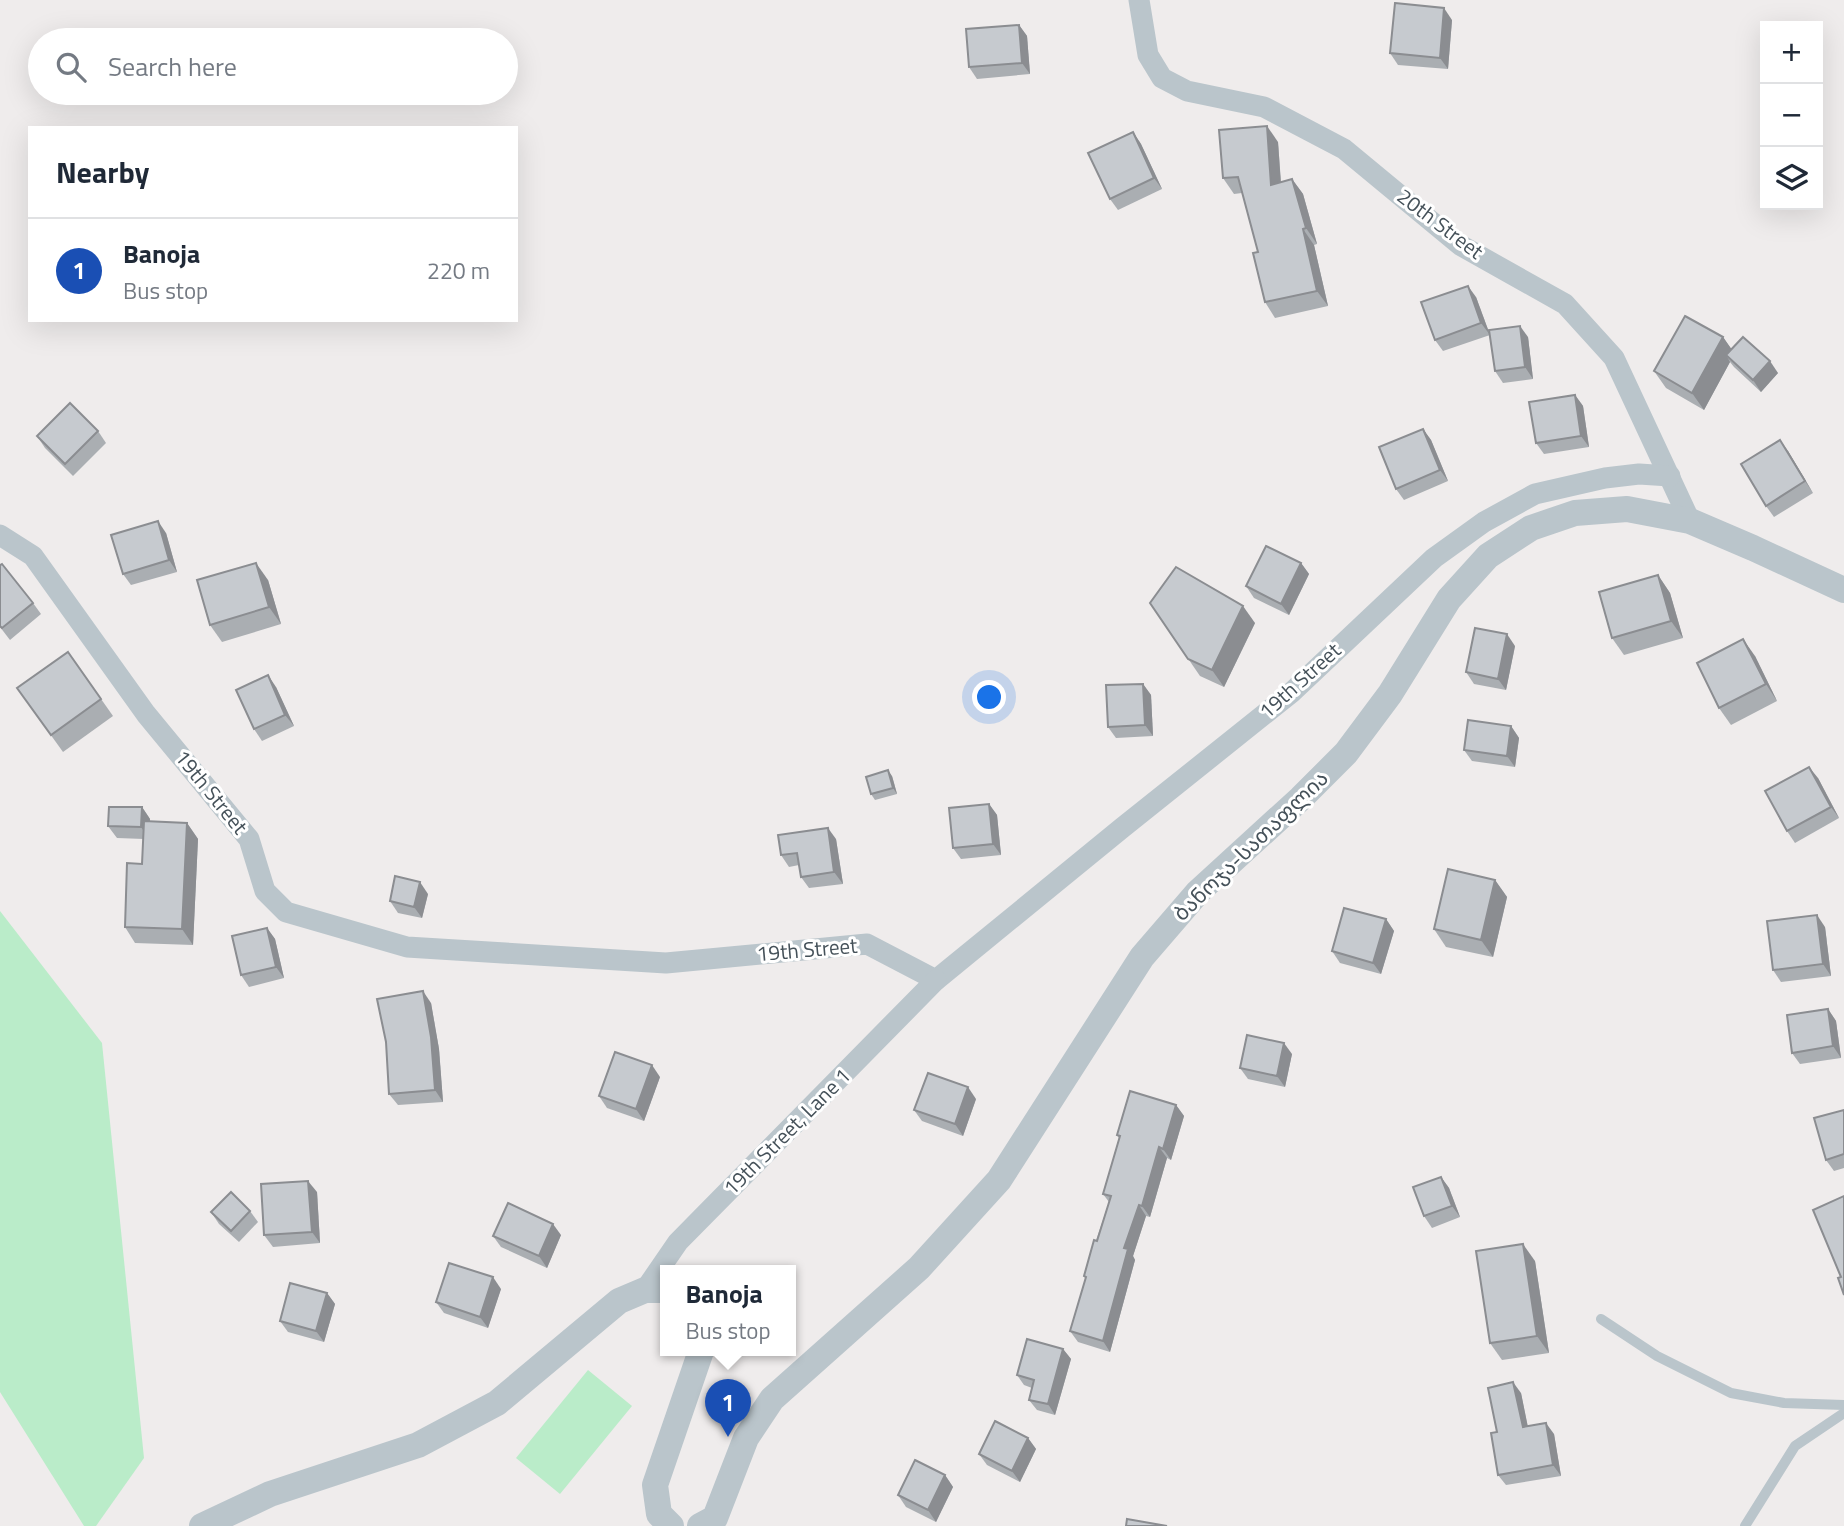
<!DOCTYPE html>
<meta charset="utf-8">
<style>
:root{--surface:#fff;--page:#f2f2f3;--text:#1f2937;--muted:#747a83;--line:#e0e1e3;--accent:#2563eb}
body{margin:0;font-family:"Titillium Web","Noto Sans Georgian",sans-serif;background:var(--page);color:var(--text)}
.controls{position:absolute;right:21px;top:21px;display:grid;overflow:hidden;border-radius:0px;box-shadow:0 7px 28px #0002}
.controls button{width:63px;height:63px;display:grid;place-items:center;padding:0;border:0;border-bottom:2px solid var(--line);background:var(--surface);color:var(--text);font:35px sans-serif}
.you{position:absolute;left:990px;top:698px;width:24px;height:24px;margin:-18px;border:5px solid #fff;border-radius:50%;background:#1a73e8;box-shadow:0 0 0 10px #1a73e833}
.badge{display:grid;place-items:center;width:46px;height:46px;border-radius:50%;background:var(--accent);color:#fff;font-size:23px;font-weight:700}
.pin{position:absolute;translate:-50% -58px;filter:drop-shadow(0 2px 4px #0008)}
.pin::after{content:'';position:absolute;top:37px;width:24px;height:21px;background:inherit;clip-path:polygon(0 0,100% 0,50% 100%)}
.popup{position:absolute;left:660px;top:1265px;width:136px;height:91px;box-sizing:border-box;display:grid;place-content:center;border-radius:0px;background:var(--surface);filter:drop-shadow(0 2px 5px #0005);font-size:23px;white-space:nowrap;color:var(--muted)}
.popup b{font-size:26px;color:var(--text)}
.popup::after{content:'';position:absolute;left:50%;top:100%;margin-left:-14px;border:14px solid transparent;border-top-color:var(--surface)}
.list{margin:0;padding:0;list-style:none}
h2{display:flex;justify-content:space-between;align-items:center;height:91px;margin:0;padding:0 28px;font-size:30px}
h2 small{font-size:23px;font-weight:400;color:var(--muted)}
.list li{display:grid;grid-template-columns:46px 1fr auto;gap:21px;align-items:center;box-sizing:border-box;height:105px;padding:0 28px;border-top:2px solid var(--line)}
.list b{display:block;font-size:26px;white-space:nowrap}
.list p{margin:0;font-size:23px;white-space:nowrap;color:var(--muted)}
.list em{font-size:23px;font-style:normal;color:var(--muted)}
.icon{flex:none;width:38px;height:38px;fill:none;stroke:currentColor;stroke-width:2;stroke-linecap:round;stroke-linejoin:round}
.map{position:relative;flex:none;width:1844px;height:1526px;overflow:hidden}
.search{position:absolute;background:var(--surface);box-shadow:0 7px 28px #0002;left:28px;top:28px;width:490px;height:77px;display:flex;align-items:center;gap:18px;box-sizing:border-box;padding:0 24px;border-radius:38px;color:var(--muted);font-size:26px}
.panel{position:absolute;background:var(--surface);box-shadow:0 7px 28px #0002;left:28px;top:126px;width:490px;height:196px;border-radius:0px}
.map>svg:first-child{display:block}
.green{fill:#baecc9}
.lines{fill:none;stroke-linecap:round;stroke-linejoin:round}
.service{stroke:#bac5cb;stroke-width:10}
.minor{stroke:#bac5cb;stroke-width:21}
.tertiary{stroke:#bac5cb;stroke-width:26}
.wall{fill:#aaaeb2}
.shaded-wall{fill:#8b8d91}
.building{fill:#c6cacf;stroke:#8b8d91;stroke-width:2}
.labels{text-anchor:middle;stroke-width:6;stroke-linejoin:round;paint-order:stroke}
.street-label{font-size:21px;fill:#455159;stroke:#fff}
</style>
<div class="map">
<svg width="1844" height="1526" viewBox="0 0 1844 1526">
<rect width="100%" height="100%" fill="#efecec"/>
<g class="green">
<polygon points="0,911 102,1043 144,1458 96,1526 84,1526 0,1392"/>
<polygon points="588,1370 632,1406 560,1494 516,1458"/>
</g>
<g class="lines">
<g class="service">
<polyline points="1601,1319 1657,1356 1731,1393 1784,1403 1844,1405"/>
<polyline points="1745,1526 1795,1446 1844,1413"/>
</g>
<g class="minor">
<polyline points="1139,0 1148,55 1162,78 1187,91 1264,107 1344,149 1460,245 1565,304 1614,358 1690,521"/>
<polyline points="0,535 33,556 146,714 249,839 265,891 286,912 407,947 666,963 867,944 936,980 1122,828 1291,693 1434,558 1484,522 1535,494 1605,478 1639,474 1670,476"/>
<polyline points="645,1290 678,1242 936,980"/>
</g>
<g class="tertiary">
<polyline points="202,1526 270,1494 418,1445 497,1403 619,1301 645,1290 665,1290"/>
<polyline points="671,1526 659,1514 655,1485 701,1351"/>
<polyline points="700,1526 715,1518 746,1438 772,1399 919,1268 999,1180 1142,957 1198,892 1301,798 1346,753 1390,694 1449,599 1488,556 1531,528 1575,513 1627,509 1690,521 1753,548 1844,590"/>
</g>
</g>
<g class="wall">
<polygon points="1452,20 1448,69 1398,65 1390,53"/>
<polygon points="1019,25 1027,36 1030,74 977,79 969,67"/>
<polygon points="1133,132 1141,144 1162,189 1118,210 1110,199"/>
<polygon points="1278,142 1281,182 1292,179 1303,194 1317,244 1314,245 1328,306 1275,318 1265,302 1258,252 1242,193 1234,194 1223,178"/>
<polygon points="1476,297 1490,335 1443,351 1435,340"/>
<polygon points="1528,337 1533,379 1503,383 1495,371"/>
<polygon points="1723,337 1731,349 1778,373 1761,392 1734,367 1730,362 1704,410 1666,388 1654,371"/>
<polygon points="1575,395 1583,406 1589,447 1544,454 1536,443"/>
<polygon points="1423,429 1431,440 1448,481 1404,500 1396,489"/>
<polygon points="98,431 106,443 73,476 45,448 37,436"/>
<polygon points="1788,451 1813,493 1774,517 1766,506"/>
<polygon points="166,533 177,572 131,585 123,574"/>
<polygon points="1301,563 1309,574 1289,615 1254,598 1246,586"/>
<polygon points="0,565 33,603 41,614 10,640 0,627"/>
<polygon points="1658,575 1670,593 1683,638 1624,655 1612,638"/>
<polygon points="268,580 281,624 222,642 210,625"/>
<polygon points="1150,603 1255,623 1224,687 1200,676"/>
<polygon points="1515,646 1506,690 1474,684 1466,672"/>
<polygon points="68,652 113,716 63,752 17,688"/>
<polygon points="1755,656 1777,701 1731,725 1719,708"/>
<polygon points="1143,684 1151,695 1153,736 1116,738 1108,727"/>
<polygon points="276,687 294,726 262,741 254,729"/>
<polygon points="1511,726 1519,738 1515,767 1472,761 1464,750"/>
<polygon points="892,776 897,794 875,800 871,794"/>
<polygon points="1818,778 1839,818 1795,843 1787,831"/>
<polygon points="989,804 997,815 1001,855 961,859 953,848"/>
<polygon points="142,807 150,819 150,821 187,823 198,839 193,945 135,943 125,927 142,864 144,839 117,838 108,826"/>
<polygon points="836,839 843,884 809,888 801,877 799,865 789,867 781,855"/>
<polygon points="1495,880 1507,897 1493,957 1446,947 1434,929"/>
<polygon points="428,894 422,918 398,913 390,901"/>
<polygon points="1386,919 1394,931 1381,974 1340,963 1332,951"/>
<polygon points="1825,927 1831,976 1781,982 1773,970"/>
<polygon points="267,928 275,939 284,978 249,987 241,975"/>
<polygon points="431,1003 439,1049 443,1102 398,1105 389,1094"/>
<polygon points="1828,1009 1836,1021 1841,1058 1800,1064 1792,1053"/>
<polygon points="1292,1054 1285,1087 1248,1079 1240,1068"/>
<polygon points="660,1077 644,1121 607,1108 599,1096"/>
<polygon points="976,1099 963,1136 922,1121 914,1110"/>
<polygon points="1176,1105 1184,1116 1171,1160 1167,1158 1150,1217 1146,1216 1133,1256 1135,1260 1110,1352 1078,1342 1070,1331 1086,1279 1084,1276 1109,1202 1103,1194 1119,1138 1117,1135"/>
<polygon points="1844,1110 1844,1168 1834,1171 1826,1160"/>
<polygon points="1441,1177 1449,1188 1460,1217 1432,1228 1424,1216"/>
<polygon points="317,1192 320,1243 273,1247 264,1235"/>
<polygon points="250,1211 258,1222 239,1242 219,1224 211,1212"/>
<polygon points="561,1235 547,1268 501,1247 493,1236"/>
<polygon points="1535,1261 1549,1353 1502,1360 1490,1343"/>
<polygon points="501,1289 488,1328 444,1313 436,1302"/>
<polygon points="327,1293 335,1304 324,1342 288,1332 280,1321"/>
<polygon points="1063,1349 1071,1359 1055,1415 1037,1410 1029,1400 1032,1388 1024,1385 1017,1375"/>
<polygon points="1521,1393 1528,1427 1554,1434 1561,1476 1506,1485 1498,1475 1497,1432"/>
<polygon points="1028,1438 1036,1449 1020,1482 987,1465 979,1454"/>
<polygon points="945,1475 953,1487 936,1522 906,1507 898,1495"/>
</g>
<g class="shaded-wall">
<polygon points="1444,8 1452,20 1448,69 1440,58"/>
<polygon points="1019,25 1027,36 1030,74 1022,63"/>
<polygon points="1267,126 1278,142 1282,200 1271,185"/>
<polygon points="1133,132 1141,144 1162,189 1154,178"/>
<polygon points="1292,179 1303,194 1317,244 1306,228"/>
<polygon points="1303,229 1314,245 1328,306 1317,291"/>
<polygon points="1468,286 1476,297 1490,335 1481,323"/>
<polygon points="1520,326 1528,337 1533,379 1525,367"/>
<polygon points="1723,337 1735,354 1726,355 1730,362 1704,410 1692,393"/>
<polygon points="1770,361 1778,373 1761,392 1753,380"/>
<polygon points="1575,395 1583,406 1589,447 1581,436"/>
<polygon points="1423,429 1431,440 1448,481 1440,470"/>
<polygon points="1780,440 1788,451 1813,493 1805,481"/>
<polygon points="158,521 166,533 177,572 169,560"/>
<polygon points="256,563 268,580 281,624 269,607"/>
<polygon points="1301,563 1309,574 1289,615 1281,604"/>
<polygon points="1658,575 1670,593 1683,638 1671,621"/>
<polygon points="1243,606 1255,623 1224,687 1212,670"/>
<polygon points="1507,634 1515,646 1506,690 1498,679"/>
<polygon points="1743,639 1755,656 1777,701 1766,684"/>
<polygon points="268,675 276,687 294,726 285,715"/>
<polygon points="1143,684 1151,695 1153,736 1145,725"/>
<polygon points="1511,726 1519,738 1515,767 1507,756"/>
<polygon points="1809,767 1818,778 1839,818 1831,807"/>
<polygon points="888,770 892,776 897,794 893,788"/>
<polygon points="989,804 997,815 1001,855 993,844"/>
<polygon points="142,807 150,819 149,839 141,827"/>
<polygon points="187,823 198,839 193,945 182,929"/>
<polygon points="828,828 836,839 843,884 834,872"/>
<polygon points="1495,880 1507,897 1493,957 1481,940"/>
<polygon points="420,882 428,894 422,918 414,907"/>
<polygon points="1817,915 1825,927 1831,976 1823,964"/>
<polygon points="1386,919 1394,931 1381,974 1373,963"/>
<polygon points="267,928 275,939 284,978 276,967"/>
<polygon points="423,991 431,1003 439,1049 443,1102 435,1090"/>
<polygon points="1828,1009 1836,1021 1841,1058 1833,1046"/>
<polygon points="1284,1043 1292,1054 1285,1087 1277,1076"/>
<polygon points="652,1065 660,1077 644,1121 636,1109"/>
<polygon points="968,1087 976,1099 963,1136 955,1124"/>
<polygon points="1176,1105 1184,1116 1171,1160 1163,1149"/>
<polygon points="1159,1147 1167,1158 1150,1217 1142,1206"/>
<polygon points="1441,1177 1449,1188 1460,1217 1452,1206"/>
<polygon points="308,1181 317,1192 320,1243 312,1232"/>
<polygon points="1139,1205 1146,1216 1133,1256 1135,1260 1110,1352 1103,1341 1124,1248"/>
<polygon points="553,1224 561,1235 547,1268 539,1256"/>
<polygon points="1523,1244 1535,1261 1549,1353 1537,1336"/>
<polygon points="493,1277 501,1289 488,1328 480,1317"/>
<polygon points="327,1293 335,1304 324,1342 316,1331"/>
<polygon points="1063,1349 1071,1359 1055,1415 1048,1404"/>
<polygon points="1513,1382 1521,1393 1530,1438 1523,1427"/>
<polygon points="1546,1423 1554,1434 1561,1476 1553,1465"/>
<polygon points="1028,1438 1036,1449 1020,1482 1012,1471"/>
<polygon points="945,1475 953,1487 936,1522 928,1510"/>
</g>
<g class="building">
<polygon points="1395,3 1444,8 1440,58 1390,53"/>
<polygon points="1019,25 1022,63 969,67 966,29"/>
<polygon points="1267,126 1271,185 1292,179 1306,228 1303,229 1317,291 1265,302 1253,253 1258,252 1238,177 1223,178 1219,130"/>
<polygon points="1133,132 1154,178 1110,199 1088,153"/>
<polygon points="1468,286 1481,323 1435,340 1421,302"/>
<polygon points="1685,316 1723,337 1692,393 1654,371"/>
<polygon points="1520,326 1525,367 1495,371 1489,330"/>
<polygon points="1743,337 1770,361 1753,380 1726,355"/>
<polygon points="1575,395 1581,436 1536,443 1529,402"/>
<polygon points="70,403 98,431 65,464 37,436"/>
<polygon points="1423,429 1440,470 1396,489 1379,447"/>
<polygon points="1780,440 1805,481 1766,506 1741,464"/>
<polygon points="158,521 169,560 123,574 111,535"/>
<polygon points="1266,546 1301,563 1281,604 1246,586"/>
<polygon points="256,563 269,607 210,625 197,580"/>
<polygon points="2,564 33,603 2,628 0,626 0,565"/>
<polygon points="1176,567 1243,606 1212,670 1188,659 1150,603"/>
<polygon points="1658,575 1671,621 1612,638 1599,592"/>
<polygon points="1475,628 1507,634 1498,679 1466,672"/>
<polygon points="1743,639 1766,684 1719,708 1697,663"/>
<polygon points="68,652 101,699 51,735 17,688"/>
<polygon points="268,675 285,715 254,729 236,690"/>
<polygon points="1143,684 1145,725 1108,727 1106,685"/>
<polygon points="1468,720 1511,726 1507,756 1464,750"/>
<polygon points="1809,767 1831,807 1787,831 1765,791"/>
<polygon points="888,770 893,788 871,794 866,777"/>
<polygon points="989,804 993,844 953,848 949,808"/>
<polygon points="109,807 142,807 141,827 108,826"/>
<polygon points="144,821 187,823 182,929 125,927 127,863 142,864"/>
<polygon points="828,828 834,872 801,877 797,853 781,855 778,835"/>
<polygon points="1448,869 1495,880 1481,940 1434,929"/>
<polygon points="395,876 420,882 414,907 390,901"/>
<polygon points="1344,908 1386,919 1373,963 1332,951"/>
<polygon points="1817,915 1823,964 1773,970 1767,921"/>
<polygon points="267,928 276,967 241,975 232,936"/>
<polygon points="423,991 431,1037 435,1090 389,1094 386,1042 377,999"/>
<polygon points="1828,1009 1833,1046 1792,1053 1787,1015"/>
<polygon points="1247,1035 1284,1043 1277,1076 1240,1068"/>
<polygon points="615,1052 652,1065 636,1109 599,1096"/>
<polygon points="928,1073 968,1087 955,1124 914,1110"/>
<polygon points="1130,1091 1176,1105 1163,1149 1159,1147 1142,1206 1139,1205 1124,1248 1128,1249 1103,1341 1070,1331 1086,1277 1084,1276 1094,1240 1097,1241 1111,1196 1103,1194 1120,1136 1117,1135"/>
<polygon points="1844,1110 1844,1154 1826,1160 1814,1118"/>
<polygon points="1441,1177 1452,1206 1424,1216 1413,1187"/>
<polygon points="308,1181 312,1232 264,1235 261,1184"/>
<polygon points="231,1192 250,1211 231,1231 211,1212"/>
<polygon points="1844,1196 1844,1295 1838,1278 1841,1277 1813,1210"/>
<polygon points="508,1203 553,1224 539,1256 493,1236"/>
<polygon points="1523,1244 1537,1336 1490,1343 1476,1251"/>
<polygon points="449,1263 493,1277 480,1317 436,1302"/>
<polygon points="290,1283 327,1293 316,1331 280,1321"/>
<polygon points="1027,1339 1063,1349 1048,1404 1029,1400 1034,1380 1017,1375"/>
<polygon points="1513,1382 1523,1427 1546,1423 1553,1465 1498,1475 1491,1433 1497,1432 1488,1388"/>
<polygon points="995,1421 1028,1438 1012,1471 979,1454"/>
<polygon points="915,1460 945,1475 928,1510 898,1495"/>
<polygon points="1127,1519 1167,1526 1126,1526"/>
</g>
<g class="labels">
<g class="street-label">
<text transform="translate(1440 224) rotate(37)" y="7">20th Street</text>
<text transform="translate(1300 681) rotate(-42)" y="7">19th Street</text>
<text transform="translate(211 792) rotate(51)" y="7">19th Street</text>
<text transform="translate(1251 846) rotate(-44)" y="7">ბანოჯა-სათაფლია</text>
<text transform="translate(807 950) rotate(-5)" y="7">19th Street</text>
<text transform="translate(787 1132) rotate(-45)" y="7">19th Street, Lane 1</text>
</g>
</g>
</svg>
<div class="controls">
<button>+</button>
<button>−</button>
<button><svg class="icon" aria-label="layers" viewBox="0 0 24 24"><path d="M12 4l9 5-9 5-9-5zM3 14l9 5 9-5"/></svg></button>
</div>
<div class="you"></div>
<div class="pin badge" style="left:728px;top:1437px;background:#1a4fb4">1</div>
<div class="popup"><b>Banoja</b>Bus stop</div>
<div class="search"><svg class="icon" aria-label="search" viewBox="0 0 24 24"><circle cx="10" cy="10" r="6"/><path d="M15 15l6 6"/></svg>Search here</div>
<section class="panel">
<h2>Nearby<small></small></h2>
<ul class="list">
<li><span class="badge" style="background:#1a4fb4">1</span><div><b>Banoja</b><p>Bus stop</p></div><em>220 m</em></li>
</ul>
</section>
</div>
